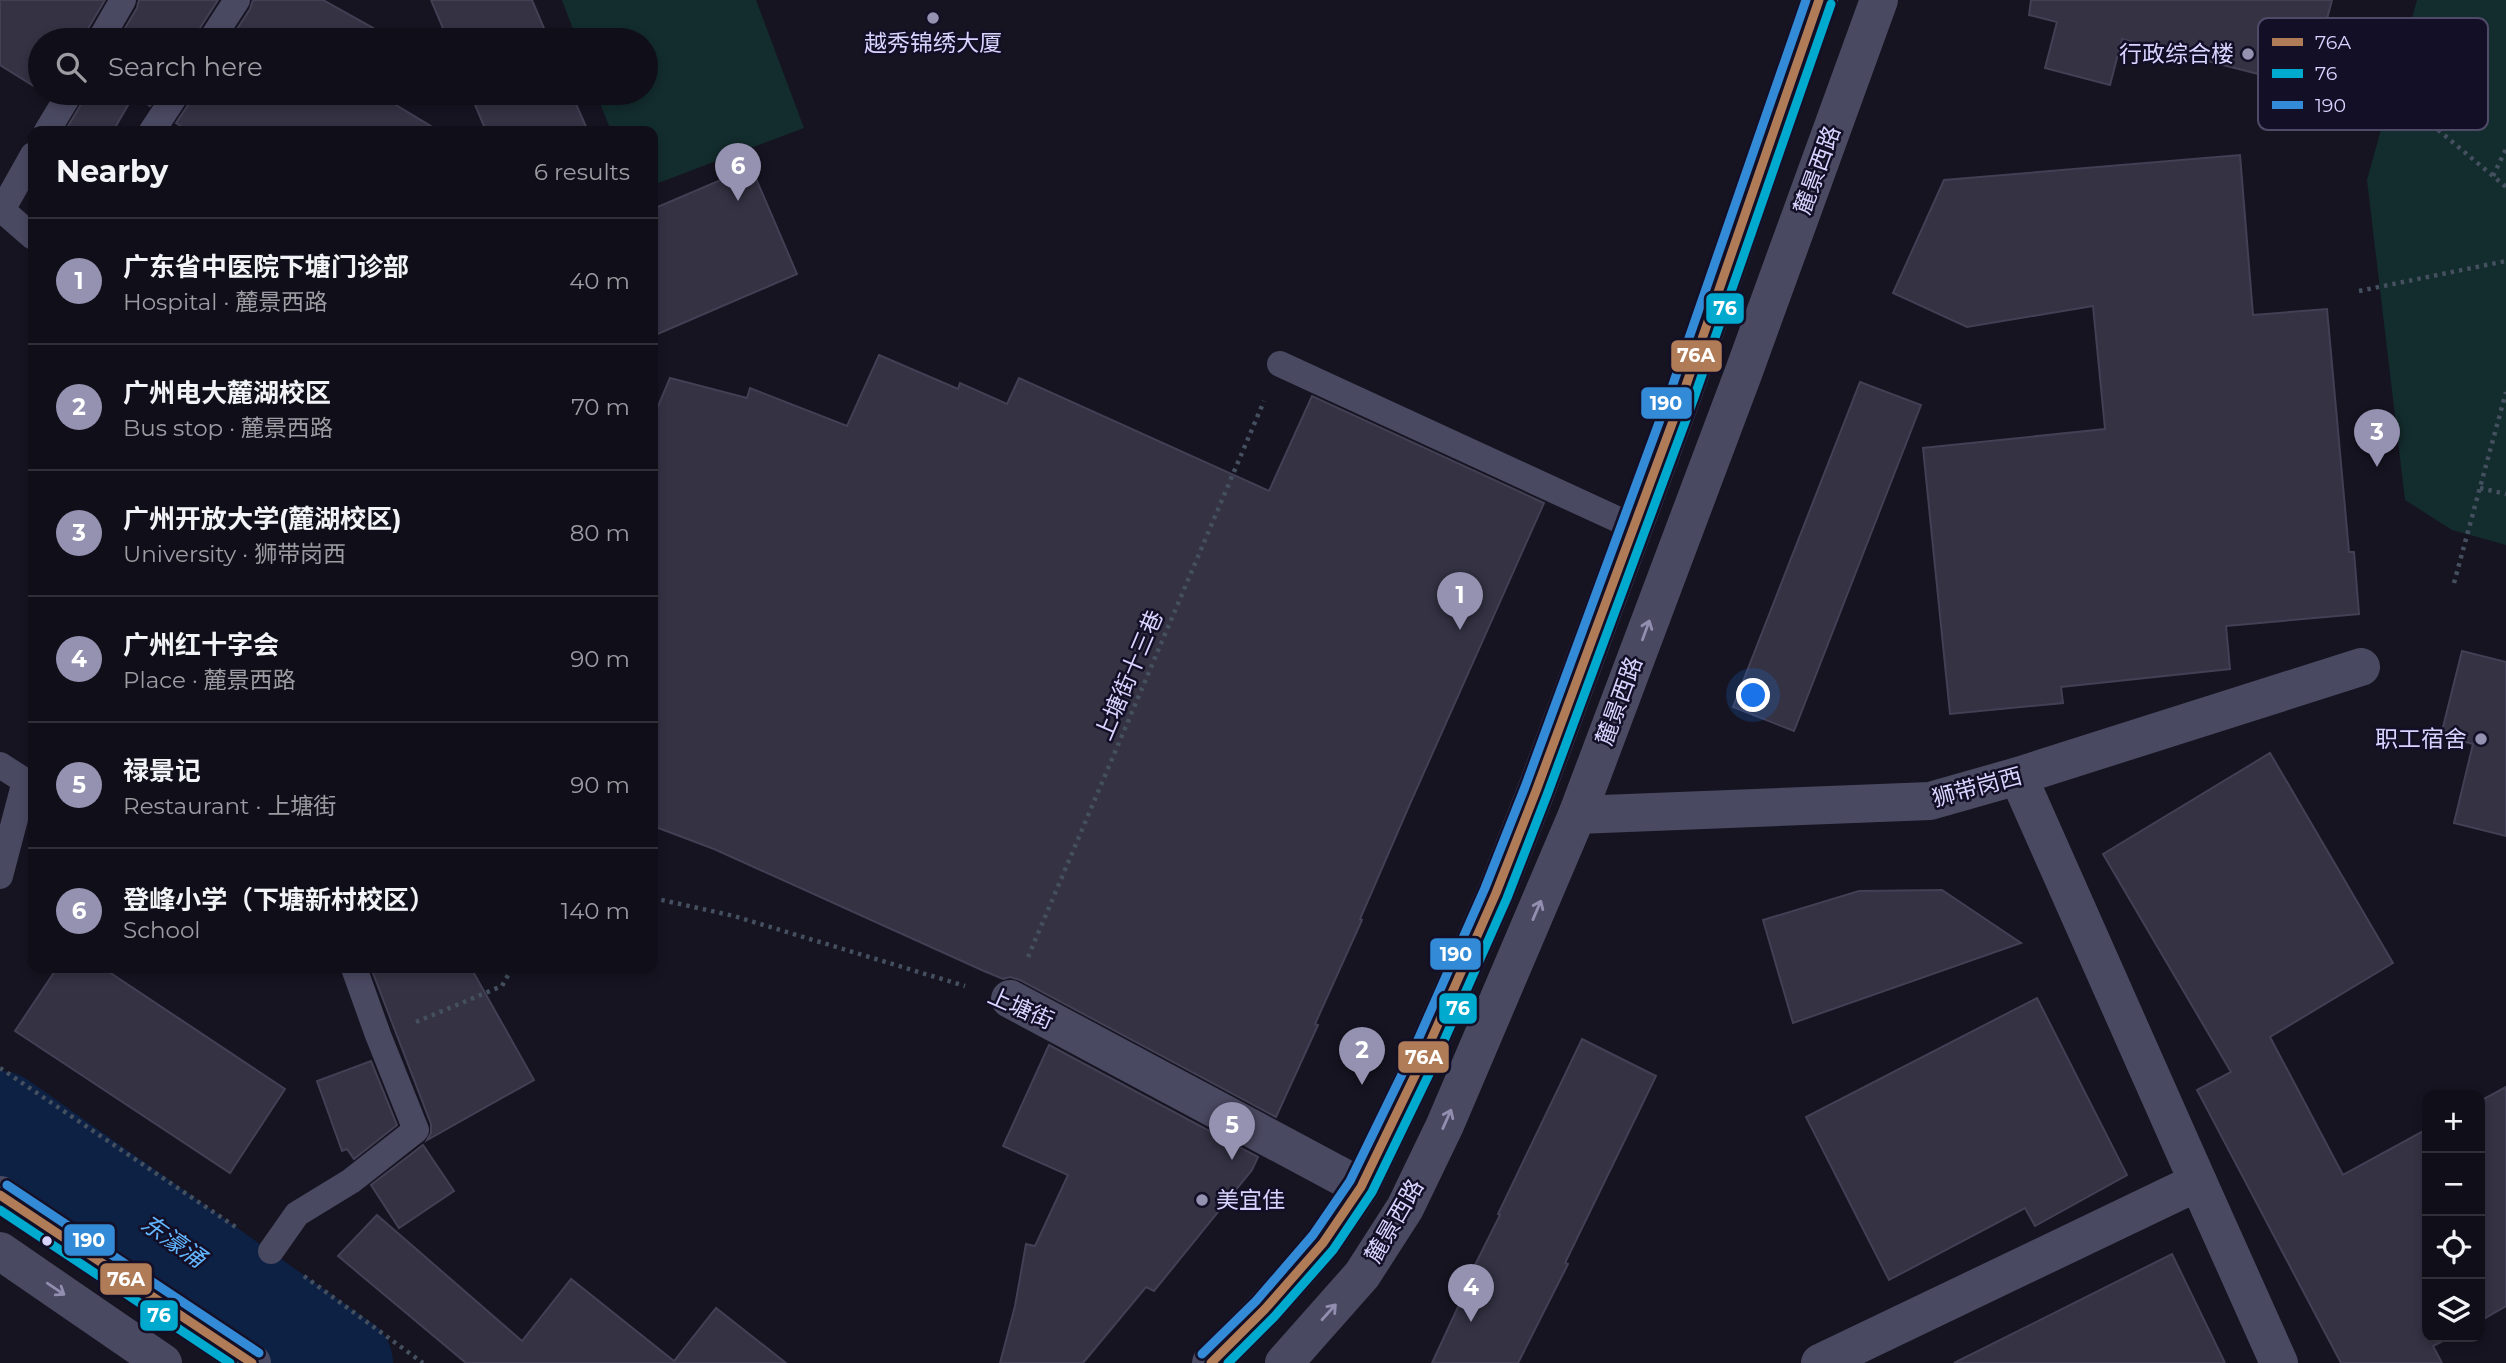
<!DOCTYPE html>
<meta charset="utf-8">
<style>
:root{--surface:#100f19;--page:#1e1d26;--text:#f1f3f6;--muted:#9c9ca2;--line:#302f38;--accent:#9591b1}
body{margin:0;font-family:Montserrat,"Noto Sans SC",sans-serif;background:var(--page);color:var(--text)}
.controls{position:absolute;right:21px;bottom:21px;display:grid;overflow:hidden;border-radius:14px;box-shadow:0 4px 10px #0003}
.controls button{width:63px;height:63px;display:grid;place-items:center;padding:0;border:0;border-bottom:2px solid var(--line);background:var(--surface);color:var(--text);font:35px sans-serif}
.you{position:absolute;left:1754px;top:696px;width:24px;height:24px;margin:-18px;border:5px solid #fff;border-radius:50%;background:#1a73e8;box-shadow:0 0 0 10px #1a73e833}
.badge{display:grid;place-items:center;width:46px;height:46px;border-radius:50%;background:var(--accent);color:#fff;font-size:23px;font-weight:700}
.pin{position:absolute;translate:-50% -58px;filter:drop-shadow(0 2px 4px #0008)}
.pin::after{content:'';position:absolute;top:37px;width:24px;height:21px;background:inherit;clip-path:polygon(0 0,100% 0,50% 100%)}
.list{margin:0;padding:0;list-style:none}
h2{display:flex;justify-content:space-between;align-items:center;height:91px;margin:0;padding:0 28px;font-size:30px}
h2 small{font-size:23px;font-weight:400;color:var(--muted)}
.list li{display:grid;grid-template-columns:46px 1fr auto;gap:21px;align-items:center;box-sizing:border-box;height:126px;padding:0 28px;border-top:2px solid var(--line)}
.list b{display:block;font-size:26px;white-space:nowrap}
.list p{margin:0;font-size:23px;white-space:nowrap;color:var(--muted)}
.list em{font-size:23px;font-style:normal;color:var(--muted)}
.icon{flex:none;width:38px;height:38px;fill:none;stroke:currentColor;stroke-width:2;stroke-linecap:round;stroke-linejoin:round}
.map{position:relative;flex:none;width:2506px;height:1363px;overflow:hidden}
.search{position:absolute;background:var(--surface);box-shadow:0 4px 10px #0003;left:28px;top:28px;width:630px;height:77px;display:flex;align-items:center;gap:18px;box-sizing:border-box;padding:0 24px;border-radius:38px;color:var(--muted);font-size:26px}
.panel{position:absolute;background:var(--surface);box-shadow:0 4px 10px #0003;left:28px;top:126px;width:630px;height:847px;border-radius:14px}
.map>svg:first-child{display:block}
.green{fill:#132c2d}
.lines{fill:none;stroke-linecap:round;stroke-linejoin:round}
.river{stroke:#0d2144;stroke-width:96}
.building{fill:#343243;stroke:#433f54;stroke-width:2}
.path{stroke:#44505f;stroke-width:4.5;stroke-dasharray:3.5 5;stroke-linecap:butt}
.service{stroke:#4a4962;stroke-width:26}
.minor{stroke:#4a4962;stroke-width:38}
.tertiary{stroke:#4a4962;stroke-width:38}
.bus-1-casing{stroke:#130f26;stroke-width:14}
.bus-2-casing{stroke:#130f26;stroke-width:14}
.bus-3-casing{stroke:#130f26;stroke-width:14}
.bus-1{stroke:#b07c57;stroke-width:9}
.bus-2{stroke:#00a9ce;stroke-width:9}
.bus-3{stroke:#338bd7;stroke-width:9}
.oneway{stroke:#928eb0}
.poi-dot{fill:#9591b1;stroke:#130f26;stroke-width:2.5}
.bus-dot{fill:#d9d4ff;stroke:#130f26;stroke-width:2.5}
.labels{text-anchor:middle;stroke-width:5;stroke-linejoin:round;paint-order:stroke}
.poi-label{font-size:23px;fill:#d9d4ff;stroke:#130f26;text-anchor:end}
.street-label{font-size:23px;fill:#d9d4ff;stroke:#130f26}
.water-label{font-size:24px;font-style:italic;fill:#62b6ff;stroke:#130f26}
.key{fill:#130f26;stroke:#4e4a67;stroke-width:2}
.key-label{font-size:19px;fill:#d9d4ff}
.line-badge{stroke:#130f26;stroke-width:2.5}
.badge-label{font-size:19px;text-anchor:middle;font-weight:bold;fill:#fff}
</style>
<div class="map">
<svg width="2506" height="1363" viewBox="0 0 2506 1363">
<rect width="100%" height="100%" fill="#161421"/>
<g class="green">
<polygon points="562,0 756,0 804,128 653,185 653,131 611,131 596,93 646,93 646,40 577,40"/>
<polygon points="2417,0 2506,0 2506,545 2452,530 2405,500 2367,180"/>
</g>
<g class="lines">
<polyline class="river" points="0,1119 345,1363"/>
</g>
<g class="building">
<polygon points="0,0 105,0 86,32 84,40 40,40 40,90 0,65"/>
<polygon points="139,0 218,0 198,31 195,40 118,40 137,8"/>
<polygon points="253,0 323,0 373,28 366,40 230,40 250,9"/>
<polygon points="431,0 532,0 549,40 448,40"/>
<polygon points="2031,0 2332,0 2309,87 2122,39 2110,85 2045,68 2057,22 2029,15"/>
<polygon points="86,93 158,93 150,106 134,95 113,131 65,131 83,101"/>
<polygon points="193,93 376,93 439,131 188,131 176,123 190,102"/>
<polygon points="470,93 571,93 588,131 486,131"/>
<polygon points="2240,155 2253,315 2327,309 2349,552 2354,552 2359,614 2226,626 2230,669 2061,687 2063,703 1950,714 1923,448 2105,429 2093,306 1967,327 1893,293 1944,180"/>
<polygon points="751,167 797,274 653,336 653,209"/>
<polygon points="879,355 958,389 960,383 1007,404 1019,378 1269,491 1312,396 1544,503 1409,806 1360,919 1362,920 1315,1024 1318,1025 1276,1117 1020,980 1010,977 1003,979 984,971 714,849 653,826 653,418 670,378 747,398 750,388 847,426"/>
<polygon points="1860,382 1921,405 1794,731 1733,707"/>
<polygon points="2462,651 2506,662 2506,836 2454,823 2473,744 2441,735"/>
<polygon points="2270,753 2393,963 2270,1037 2343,1175 2427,1129 2427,1337 2451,1337 2433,1346 2442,1363 2341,1363 2197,1090 2231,1072 2103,854"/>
<polygon points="1942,890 2021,943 1793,1023 1763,920 1859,891"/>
<polygon points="57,968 103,968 285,1089 230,1173 15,1031"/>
<polygon points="371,968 471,968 534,1080 427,1140 431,1133 431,1124"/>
<polygon points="2037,998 2127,1175 2035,1226 2025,1208 1889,1280 1806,1117"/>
<polygon points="1582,1039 1656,1076 1565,1263 1568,1264 1518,1363 1432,1363 1471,1279 1469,1277 1500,1215 1498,1214"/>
<polygon points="1049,1045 1258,1157 1252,1170 1154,1291 1146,1287 1083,1363 1000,1363 1015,1306 1026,1244 1035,1246 1068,1175 1003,1146"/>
<polygon points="371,1061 397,1125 354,1159 347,1149 342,1151 317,1081"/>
<polygon points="2506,1087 2506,1306 2480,1321 2480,1101"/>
<polygon points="423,1145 454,1191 399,1228 371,1185"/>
<polygon points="377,1215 522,1341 571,1279 674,1361 716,1308 786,1363 466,1363 338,1256"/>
<polygon points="2172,1254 2225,1363 1954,1363"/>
</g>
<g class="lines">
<g class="path">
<polyline points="2373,75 2506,187"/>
<polyline points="2493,176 2506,149"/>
<polyline points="2359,291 2506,261"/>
<polyline points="2480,488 2506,494"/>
<polyline points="2454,583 2506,392"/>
<polyline points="653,898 734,916 965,986"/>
<polyline points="1028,957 1264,401"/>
<polyline points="416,1022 502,986 512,968"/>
<polyline points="0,1068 237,1228"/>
<polyline points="304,1276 423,1363"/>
</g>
<g class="service">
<polyline points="100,40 123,0"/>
<polyline points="211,40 237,0"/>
<polyline points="47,131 70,93"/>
<polyline points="152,131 177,93"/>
<polyline points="33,155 2,210 33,237"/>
<polyline points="1280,364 1634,527"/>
<polyline points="0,765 25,781 0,876"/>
<polyline points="271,1251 297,1214 351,1181 416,1130 378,1035 354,968"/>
</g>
<g class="minor">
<polyline points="1577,815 1930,801 2018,776 2361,667"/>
<polyline points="1010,999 1361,1187"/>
<polyline points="2198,1182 2279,1363"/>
<polyline points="1820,1363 2198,1182 2018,776"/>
</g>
<g class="tertiary">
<polyline points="0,1195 252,1363"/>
<polyline points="0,1251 163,1363"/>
<polyline points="1211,1363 1265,1309 1323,1243 1361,1187 1420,1065 1496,893 1536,791 1683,394 1819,0"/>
<polyline points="1284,1363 1362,1275 1405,1208 1445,1125 1577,815 1743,374 1879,0"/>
</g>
<g class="bus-1-casing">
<g id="bus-1">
<polyline points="0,1195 252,1363"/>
<polyline points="1211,1363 1265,1309 1323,1243 1361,1187 1420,1065 1496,893 1536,791 1683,394 1819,0"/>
</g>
</g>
<g class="bus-2-casing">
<g id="bus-2">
<polyline points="0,1210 230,1363"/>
<polyline points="1228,1363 1274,1317 1333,1250 1372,1192 1431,1070 1507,898 1547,795 1694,398 1831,4"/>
</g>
</g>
<g class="bus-3-casing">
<g id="bus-3">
<polyline points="7,1185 259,1353"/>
<polyline points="1202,1354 1256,1301 1313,1235 1350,1181 1409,1060 1485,888 1525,787 1671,390 1806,0"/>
</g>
</g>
<use href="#bus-1" class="bus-1"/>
<use href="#bus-2" class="bus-2"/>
<use href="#bus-3" class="bus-3"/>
</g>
<defs><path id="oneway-shaft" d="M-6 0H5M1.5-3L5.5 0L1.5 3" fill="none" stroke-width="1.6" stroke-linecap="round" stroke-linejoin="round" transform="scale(1.75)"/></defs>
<g class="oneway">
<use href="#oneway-shaft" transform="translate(1646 630) rotate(-70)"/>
<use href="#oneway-shaft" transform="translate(1537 910) rotate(-67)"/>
<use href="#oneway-shaft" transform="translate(1447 1119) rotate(-66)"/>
<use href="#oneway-shaft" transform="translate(56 1289) rotate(34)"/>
<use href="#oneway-shaft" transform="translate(1329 1312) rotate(-48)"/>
</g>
<g class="poi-dot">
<circle cx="933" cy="18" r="7"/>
<circle cx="2248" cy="54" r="7"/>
<circle cx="2481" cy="739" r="7"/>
<circle cx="1202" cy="1200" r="7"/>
</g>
<circle class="bus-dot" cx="47" cy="1241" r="6"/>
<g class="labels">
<g class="poi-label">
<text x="933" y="51" text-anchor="middle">越秀锦绣大厦</text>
<text x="2234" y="62">行政综合楼</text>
<text x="2467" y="747">职工宿舍</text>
<text x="1216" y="1208" text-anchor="start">美宜佳</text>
</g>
<g class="street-label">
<text transform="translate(1817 170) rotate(-70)" y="8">麓景西路</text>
<text transform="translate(1129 675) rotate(-67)" y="8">上塘街十三巷</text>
<text transform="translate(1619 701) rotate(-70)" y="8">麓景西路</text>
<text transform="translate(1977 787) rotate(-15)" y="8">狮带岗西</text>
<text transform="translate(1021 1008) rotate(24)" y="8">上塘街</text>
<text transform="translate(1394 1221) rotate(-60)" y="8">麓景西路</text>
</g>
<g class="water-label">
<text transform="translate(173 1241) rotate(35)" y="8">东濠涌</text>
</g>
</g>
<rect x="2258" y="18" width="230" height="112" rx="10" class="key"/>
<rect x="2272" y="38" width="31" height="8" fill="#b07c57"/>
<rect x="2272" y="69" width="31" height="9" fill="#00a9ce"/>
<rect x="2272" y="101" width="31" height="8" fill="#338bd7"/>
<g class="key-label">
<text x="2315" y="49">76A</text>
<text x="2315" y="80">76</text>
<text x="2315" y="112">190</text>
</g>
<g class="line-badge">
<rect x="1705" y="292" width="40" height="33" rx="7" fill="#00a9ce"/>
<rect x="1670" y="339" width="53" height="34" rx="7" fill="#b07c57"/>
<rect x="1640" y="386" width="53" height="34" rx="7" fill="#338bd7"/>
<rect x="1429" y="937" width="53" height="34" rx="7" fill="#338bd7"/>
<rect x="1438" y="992" width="40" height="33" rx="7" fill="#00a9ce"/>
<rect x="1397" y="1040" width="53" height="34" rx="7" fill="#b07c57"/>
<rect x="63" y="1223" width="53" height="34" rx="7" fill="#338bd7"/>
<rect x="99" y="1262" width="54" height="34" rx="7" fill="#b07c57"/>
<rect x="139" y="1299" width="40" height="33" rx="7" fill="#00a9ce"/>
</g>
<g class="badge-label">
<text x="1725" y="315">76</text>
<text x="1696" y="362">76A</text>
<text x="1666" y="410">190</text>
<text x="1456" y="961">190</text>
<text x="1458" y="1015">76</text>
<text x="1424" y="1064">76A</text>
<text x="89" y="1247">190</text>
<text x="126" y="1286">76A</text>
<text x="159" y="1322">76</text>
</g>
</svg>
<div class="controls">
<button>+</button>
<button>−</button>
<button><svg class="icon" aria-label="locate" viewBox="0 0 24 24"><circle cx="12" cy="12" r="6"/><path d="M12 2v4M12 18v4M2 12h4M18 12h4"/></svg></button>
<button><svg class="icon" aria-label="layers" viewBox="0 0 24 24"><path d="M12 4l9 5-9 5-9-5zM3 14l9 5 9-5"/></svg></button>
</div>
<div class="you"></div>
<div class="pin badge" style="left:1460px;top:630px">1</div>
<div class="pin badge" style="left:1362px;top:1085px">2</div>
<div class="pin badge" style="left:2377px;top:467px">3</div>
<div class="pin badge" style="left:1471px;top:1322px">4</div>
<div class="pin badge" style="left:1232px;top:1160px">5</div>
<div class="pin badge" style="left:738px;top:201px">6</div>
<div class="search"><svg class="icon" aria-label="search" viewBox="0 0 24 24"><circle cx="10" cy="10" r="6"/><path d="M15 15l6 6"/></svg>Search here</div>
<section class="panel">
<h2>Nearby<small>6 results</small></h2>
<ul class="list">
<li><span class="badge">1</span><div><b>广东省中医院下塘门诊部</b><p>Hospital · 麓景西路</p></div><em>40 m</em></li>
<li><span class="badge">2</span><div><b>广州电大麓湖校区</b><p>Bus stop · 麓景西路</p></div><em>70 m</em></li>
<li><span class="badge">3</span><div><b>广州开放大学(麓湖校区)</b><p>University · 狮带岗西</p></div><em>80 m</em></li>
<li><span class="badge">4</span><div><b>广州红十字会</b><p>Place · 麓景西路</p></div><em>90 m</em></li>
<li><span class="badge">5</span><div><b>禄景记</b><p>Restaurant · 上塘街</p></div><em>90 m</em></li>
<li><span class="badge">6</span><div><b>登峰小学（下塘新村校区）</b><p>School</p></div><em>140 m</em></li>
</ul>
</section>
</div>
